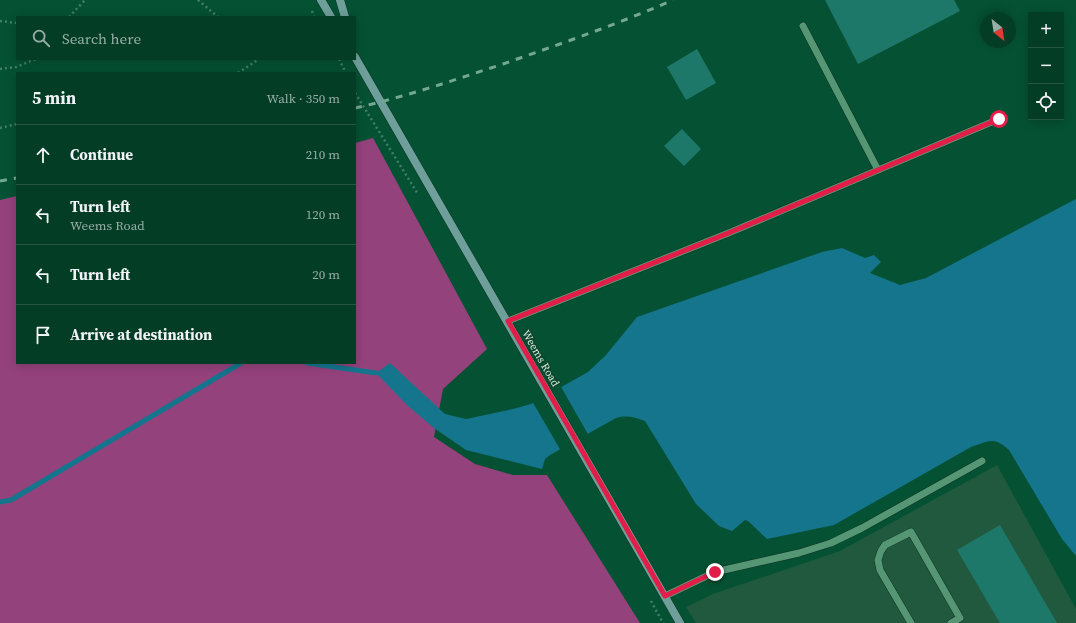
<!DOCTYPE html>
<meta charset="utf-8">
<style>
:root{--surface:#043d26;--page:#124832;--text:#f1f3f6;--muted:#97aea7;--line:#255643}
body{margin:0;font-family:"Source Serif 4",serif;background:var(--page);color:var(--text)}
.controls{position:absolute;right:12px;top:12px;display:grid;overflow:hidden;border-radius:0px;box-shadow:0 2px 10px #0003}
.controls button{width:36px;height:36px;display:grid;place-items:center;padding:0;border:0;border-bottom:1px solid var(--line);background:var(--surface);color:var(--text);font:20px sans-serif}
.compass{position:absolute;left:980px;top:12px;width:36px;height:36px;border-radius:50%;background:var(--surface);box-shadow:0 2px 10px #0003;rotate:150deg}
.stop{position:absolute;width:12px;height:12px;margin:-9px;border:3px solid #e11d48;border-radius:50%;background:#fff}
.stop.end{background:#e11d48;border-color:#fff;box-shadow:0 1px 4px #0008}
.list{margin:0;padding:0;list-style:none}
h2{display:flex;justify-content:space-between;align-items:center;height:52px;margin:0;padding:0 16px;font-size:17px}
h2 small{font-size:13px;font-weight:400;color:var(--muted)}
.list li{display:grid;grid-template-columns:26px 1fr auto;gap:12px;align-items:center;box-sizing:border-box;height:60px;padding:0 16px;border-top:1px solid var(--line)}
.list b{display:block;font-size:15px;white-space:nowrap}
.list p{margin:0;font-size:13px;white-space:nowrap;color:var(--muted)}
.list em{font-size:13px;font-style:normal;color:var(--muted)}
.icon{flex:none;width:22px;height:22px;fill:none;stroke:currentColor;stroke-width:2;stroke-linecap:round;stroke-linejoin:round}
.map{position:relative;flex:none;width:1076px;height:623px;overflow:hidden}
.search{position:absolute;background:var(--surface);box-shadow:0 2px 10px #0003;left:16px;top:16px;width:340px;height:44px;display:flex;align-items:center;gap:10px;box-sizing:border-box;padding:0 14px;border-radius:0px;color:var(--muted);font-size:15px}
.panel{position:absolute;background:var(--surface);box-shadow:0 2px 10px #0003;left:16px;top:72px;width:340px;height:292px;border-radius:0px}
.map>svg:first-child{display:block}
.built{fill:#21593e}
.green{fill:#94427c}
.water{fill:#14758d}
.pier{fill:#055133}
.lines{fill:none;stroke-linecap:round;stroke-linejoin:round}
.stream{stroke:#14758d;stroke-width:5}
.building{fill:#1e786a}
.lane-casing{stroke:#0f3221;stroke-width:8}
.secondary-casing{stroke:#0f3221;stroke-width:9}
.path{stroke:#428066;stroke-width:2.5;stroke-dasharray:2 3;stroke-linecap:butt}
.lane{stroke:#559674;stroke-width:7}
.secondary{stroke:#6f9f9a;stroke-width:8}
.rail{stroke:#74a890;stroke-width:3;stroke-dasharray:7 7;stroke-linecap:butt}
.route{stroke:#e11d48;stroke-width:5}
.labels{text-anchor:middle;stroke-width:3;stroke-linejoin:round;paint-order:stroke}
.street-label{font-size:11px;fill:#ceeedb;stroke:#10442c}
</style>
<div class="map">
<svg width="1076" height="623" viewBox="0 0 1076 623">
<rect width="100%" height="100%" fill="#055133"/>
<polygon class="built" points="997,465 1076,609 1076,623 696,623 686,607 713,594 840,551"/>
<polygon class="green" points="373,138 487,349 443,389 434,437 475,464 513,475 547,475 640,623 0,623 0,200 17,196 17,363 355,363 355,143"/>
<path class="water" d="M1076,199v357l-14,-17 -53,-89c-16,-14 -19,-9 -38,-3l-137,78 -67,14 -19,-18 -3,-1 -13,11 -13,-5 -23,-22 -51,-83c-11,-4 -18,-6 -29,-3l-66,37 -5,4 -3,10 -76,-19 -32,-22 -26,-22 -32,-33 14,-10 55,51 21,5 47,-10 18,-5 57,-32 18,-17 31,-38 185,-65 20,-4 23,10 9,-3 7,7 -11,11 30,12 26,-7z"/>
<polygon class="pier" points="560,385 589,436 561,451 532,401"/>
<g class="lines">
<g class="stream">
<polyline points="307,363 376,373"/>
<polyline points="0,502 11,500 241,363"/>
</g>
</g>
<g class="building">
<polygon points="825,0 954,0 960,11 858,64"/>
<polygon points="697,49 716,83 686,100 667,67"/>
<polygon points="682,129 701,149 684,166 664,146"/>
<polygon points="1000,525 1057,623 1000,623 957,550"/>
</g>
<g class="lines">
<g class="lane-casing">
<g id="lane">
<polyline points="803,26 878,170"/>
<polyline points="508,321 731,232 999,119"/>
<polyline points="665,596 715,572 799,553 831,543 862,528 982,461"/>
<polyline points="911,623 880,570 878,560 881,551 885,545 911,532 960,618 951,623"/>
</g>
</g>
<g class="secondary-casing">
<g id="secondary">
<polyline points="321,0 331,17"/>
<polyline points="340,0 345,17"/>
<polyline points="355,57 680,623"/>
</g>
</g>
<g class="path">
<polyline points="198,0 218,17"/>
<polyline points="312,11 314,17"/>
<polyline points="69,17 85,0"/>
<polyline points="0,21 17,23"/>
<polyline points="339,59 346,73"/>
<polyline points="0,69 16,67 36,59"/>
<polyline points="238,73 259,59"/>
<polyline points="355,93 418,194"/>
<polyline points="0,128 17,124"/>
<polyline points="651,601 663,623"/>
</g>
<use href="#lane" class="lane"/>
<use href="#secondary" class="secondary"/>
<g class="rail">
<path d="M355,108c50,-11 99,-28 148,-44 57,-20 115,-40 170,-64"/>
<polyline points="0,181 17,178"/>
</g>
</g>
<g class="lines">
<polyline class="route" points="715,572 665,596 508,321 731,232 999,119"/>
</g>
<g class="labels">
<g class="street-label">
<text transform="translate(541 358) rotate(60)" y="4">Weems Road</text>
</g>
</g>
</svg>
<div class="controls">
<button>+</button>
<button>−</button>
<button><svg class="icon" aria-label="locate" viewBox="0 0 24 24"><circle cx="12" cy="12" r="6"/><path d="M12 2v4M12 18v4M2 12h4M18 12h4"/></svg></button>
</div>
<svg class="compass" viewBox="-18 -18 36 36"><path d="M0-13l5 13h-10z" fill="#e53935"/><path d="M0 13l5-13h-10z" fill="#97aea7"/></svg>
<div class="stop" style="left:999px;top:119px"></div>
<div class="stop end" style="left:715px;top:572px"></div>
<div class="search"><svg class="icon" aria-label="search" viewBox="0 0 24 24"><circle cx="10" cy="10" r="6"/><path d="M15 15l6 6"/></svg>Search here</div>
<section class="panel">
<h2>5 min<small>Walk · 350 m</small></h2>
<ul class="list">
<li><svg class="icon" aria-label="ahead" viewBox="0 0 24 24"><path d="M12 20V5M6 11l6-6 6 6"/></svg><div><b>Continue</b></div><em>210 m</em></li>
<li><svg class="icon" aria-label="left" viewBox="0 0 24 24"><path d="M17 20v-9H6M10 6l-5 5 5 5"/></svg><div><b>Turn left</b><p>Weems Road</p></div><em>120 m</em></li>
<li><svg class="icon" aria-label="left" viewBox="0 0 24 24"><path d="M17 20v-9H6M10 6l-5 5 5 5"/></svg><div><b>Turn left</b></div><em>20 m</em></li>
<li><svg class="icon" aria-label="arrive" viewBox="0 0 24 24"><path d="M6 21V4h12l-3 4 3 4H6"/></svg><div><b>Arrive at destination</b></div></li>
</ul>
</section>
</div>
